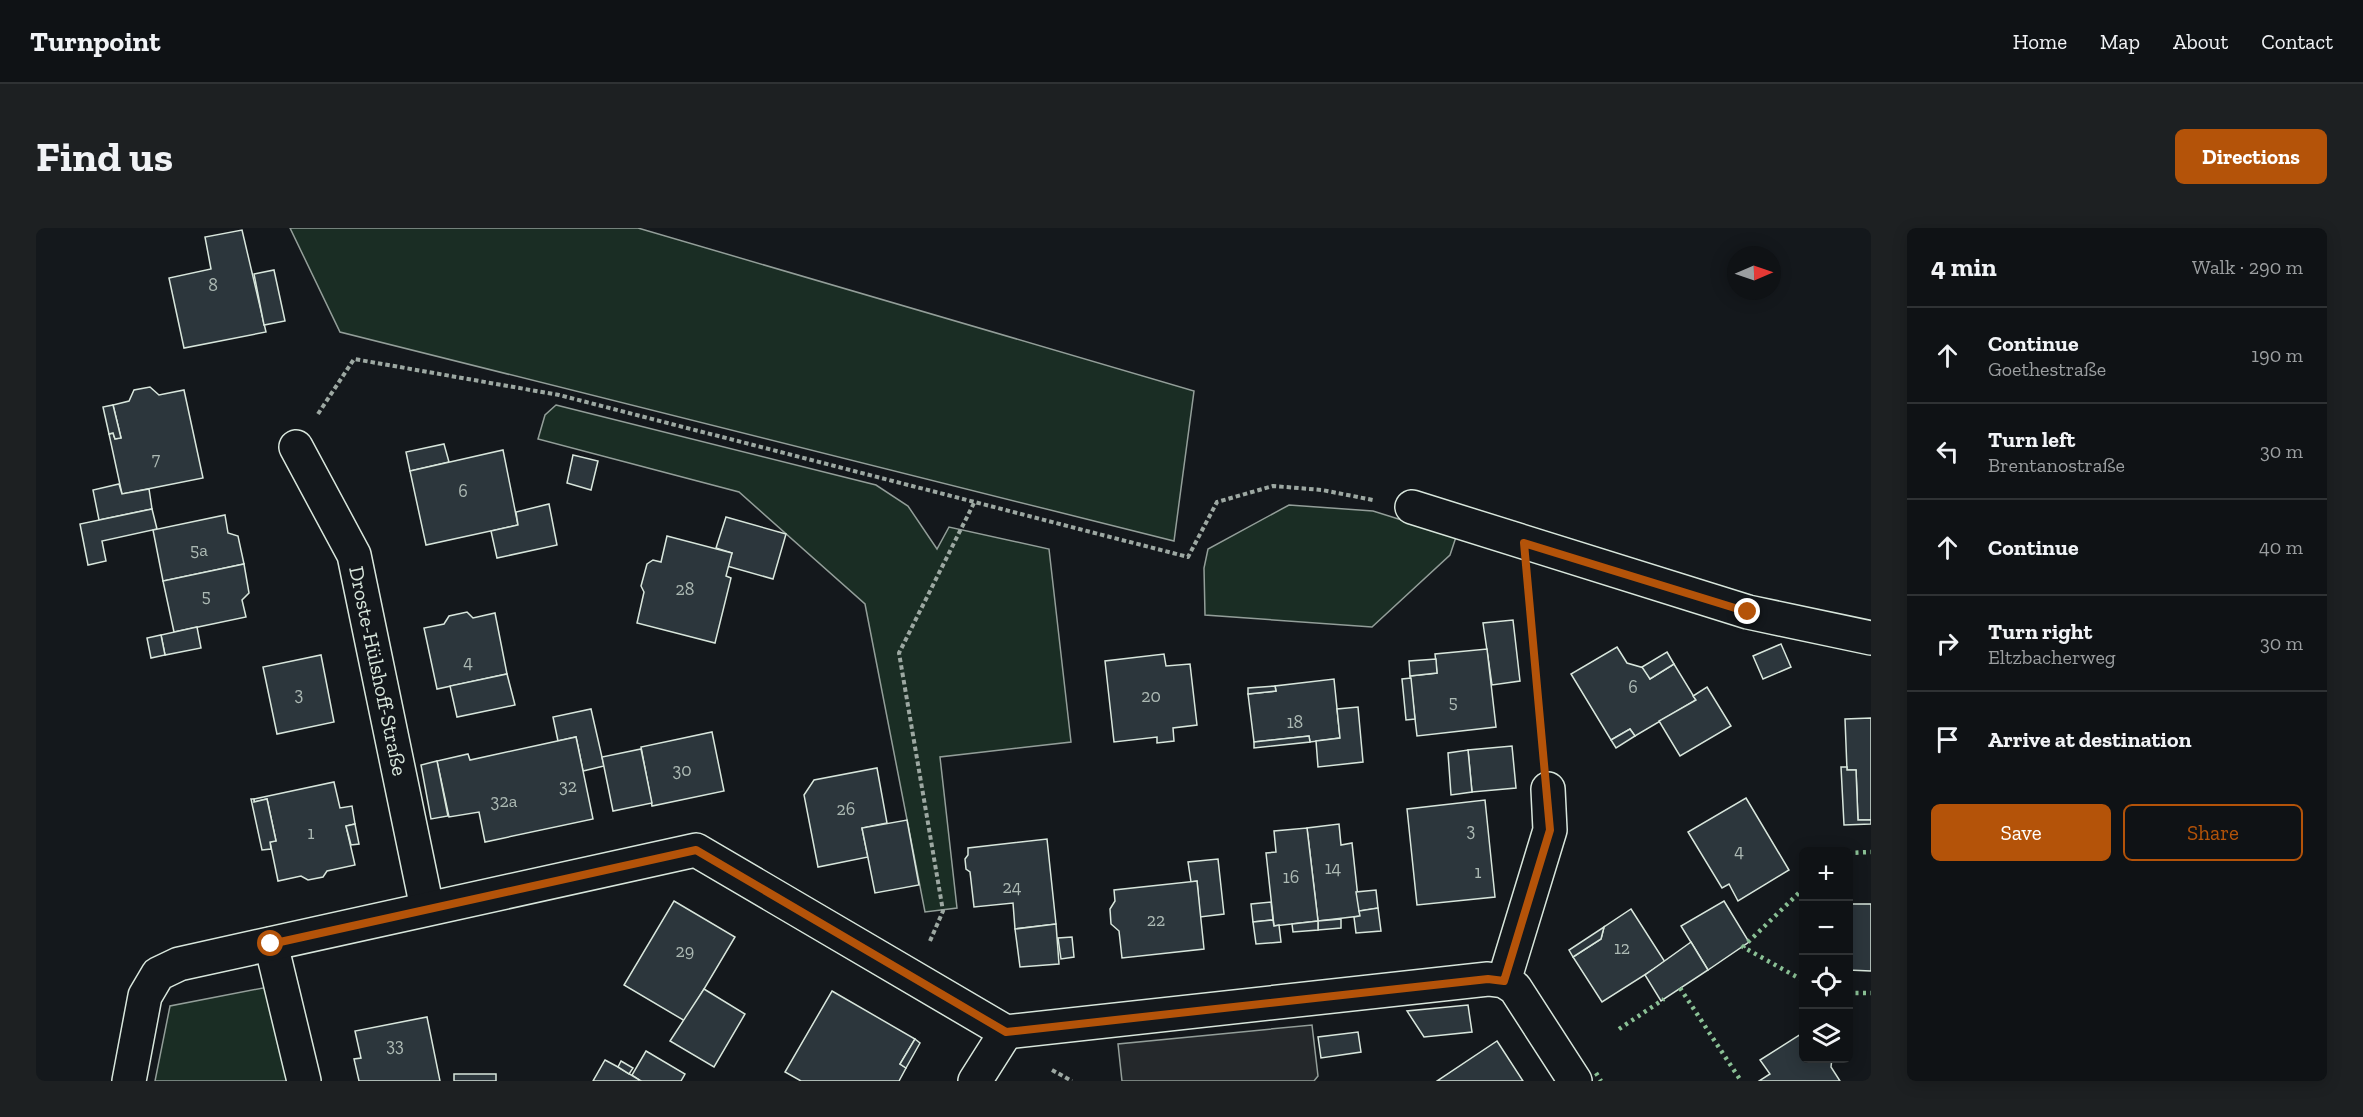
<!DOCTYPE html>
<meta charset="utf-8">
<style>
:root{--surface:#0f1215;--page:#1d2022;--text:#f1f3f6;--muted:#9b9ea0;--line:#2f3234;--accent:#b45309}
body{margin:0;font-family:"Zilla Slab",serif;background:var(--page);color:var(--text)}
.controls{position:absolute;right:18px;bottom:18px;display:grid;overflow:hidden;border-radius:9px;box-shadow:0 3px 15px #0003}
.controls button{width:54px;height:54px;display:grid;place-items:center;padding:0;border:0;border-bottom:2px solid var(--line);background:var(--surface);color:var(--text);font:30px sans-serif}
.compass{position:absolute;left:1691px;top:18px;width:54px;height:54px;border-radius:50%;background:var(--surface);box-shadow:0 3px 15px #0003;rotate:88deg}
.stop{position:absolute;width:18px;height:18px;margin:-14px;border:4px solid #b45309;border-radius:50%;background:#fff}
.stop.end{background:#b45309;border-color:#fff;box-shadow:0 2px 6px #0008}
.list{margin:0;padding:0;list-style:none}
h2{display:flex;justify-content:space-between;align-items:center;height:78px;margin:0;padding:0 24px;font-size:26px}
h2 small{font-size:20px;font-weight:400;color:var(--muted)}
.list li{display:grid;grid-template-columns:39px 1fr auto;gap:18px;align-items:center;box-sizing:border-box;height:96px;padding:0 24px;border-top:2px solid var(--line)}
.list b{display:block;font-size:22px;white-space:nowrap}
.list p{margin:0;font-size:20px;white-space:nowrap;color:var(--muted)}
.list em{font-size:20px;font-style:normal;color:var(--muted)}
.actions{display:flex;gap:12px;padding:18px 24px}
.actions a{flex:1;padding:14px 0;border:2px solid var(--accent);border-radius:9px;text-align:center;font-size:21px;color:var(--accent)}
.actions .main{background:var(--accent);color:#fff}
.icon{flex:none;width:33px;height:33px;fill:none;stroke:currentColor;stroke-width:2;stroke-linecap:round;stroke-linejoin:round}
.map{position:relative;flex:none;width:1835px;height:853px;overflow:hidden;border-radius:9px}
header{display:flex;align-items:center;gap:36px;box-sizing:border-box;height:84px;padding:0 30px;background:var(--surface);border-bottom:2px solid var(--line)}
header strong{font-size:28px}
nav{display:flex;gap:33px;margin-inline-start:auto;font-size:21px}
.intro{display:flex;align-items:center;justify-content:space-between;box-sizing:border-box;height:144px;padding:0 36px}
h1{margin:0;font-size:42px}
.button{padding:15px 27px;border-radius:9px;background:var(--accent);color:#fff;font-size:21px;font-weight:700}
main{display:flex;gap:36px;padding:0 36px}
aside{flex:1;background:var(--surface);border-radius:9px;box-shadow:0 3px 15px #0003}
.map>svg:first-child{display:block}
.green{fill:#1a2d24;stroke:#939e99;stroke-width:1.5}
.parking{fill:#24282b;stroke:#939e99;stroke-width:1.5}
.building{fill:#2c363c;stroke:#d8e6dc;stroke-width:1.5}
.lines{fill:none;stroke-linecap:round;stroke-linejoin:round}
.street-casing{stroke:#d8e6dc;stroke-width:36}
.path{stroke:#9da8a2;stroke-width:4;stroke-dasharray:4.5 3;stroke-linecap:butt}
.street{stroke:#14181c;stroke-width:33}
.hedge{stroke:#8ac095;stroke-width:4.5;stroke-dasharray:3 4.5;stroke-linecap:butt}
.route{stroke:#b45309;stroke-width:8}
.labels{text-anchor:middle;stroke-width:4.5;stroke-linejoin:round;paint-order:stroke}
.number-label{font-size:18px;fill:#adbab4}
.street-label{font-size:21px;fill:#d8e6dc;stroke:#14181c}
</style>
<header>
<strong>Turnpoint</strong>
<nav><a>Home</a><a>Map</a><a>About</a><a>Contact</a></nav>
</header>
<div class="intro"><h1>Find us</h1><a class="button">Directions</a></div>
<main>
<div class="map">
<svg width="1835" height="853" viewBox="0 0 1835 853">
<rect width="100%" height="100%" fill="#14181c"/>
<g class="green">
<polygon points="254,0 602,0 1158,163 1138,313 304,104"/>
<polygon points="520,177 840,257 872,278 901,321 913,299 1013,321 1035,514 904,529 921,680 889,684 829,376 703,264 502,211 509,187"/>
<polygon points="1253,277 1337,283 1420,309 1414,327 1336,399 1169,387 1168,340 1172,321"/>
<polygon points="232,759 254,853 119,853 134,778"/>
</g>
<polygon class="parking" points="1276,797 1282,848 1278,853 1086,853 1082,816"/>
<g class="building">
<polygon points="206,2 230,104 148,120 133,50 175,41 169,9"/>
<polygon points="238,42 249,93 228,97 218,46"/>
<polygon points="114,159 123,167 148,162 167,250 86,266 73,206 77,205 79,211 85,210 77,177 93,173 98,162"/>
<polygon points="77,177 85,210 79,211 77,205 73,206 67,179"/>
<polygon points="408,216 413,234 374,243 370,224"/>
<polygon points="467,222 482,297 390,317 374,243"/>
<polygon points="537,227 562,233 555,262 531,255"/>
<polygon points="83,256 86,266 113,261 116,281 63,292 57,262"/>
<polygon points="513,276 521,317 461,330 455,303 482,297 480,284"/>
<polygon points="116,281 121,301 66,313 70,333 52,337 44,296"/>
<polygon points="189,287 192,305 202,308 208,336 127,353 117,302"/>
<polygon points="690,289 750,306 737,351 691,338 696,325 680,320"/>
<polygon points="631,308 696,325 690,348 695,350 679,415 601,395 608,364 605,358 611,336 617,332 625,334"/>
<polygon points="208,336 213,365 206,372 210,389 138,404 127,353"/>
<polygon points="431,384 437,390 459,385 471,446 401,461 388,400 408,396 413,388"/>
<polygon points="1477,392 1484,453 1456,457 1447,395"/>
<polygon points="161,399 165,420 129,427 125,407"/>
<polygon points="125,407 129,427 115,430 111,410"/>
<polygon points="1745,416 1755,439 1727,451 1717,428"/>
<polygon points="1581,419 1591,435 1608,440 1614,451 1638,436 1660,472 1599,508 1594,501 1575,512 1535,446"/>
<polygon points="1451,421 1460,499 1381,508 1374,448 1401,445 1399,426"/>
<polygon points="1631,424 1638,436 1614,451 1606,439"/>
<polygon points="1128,426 1130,438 1154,436 1161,497 1137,500 1138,513 1121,515 1121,509 1078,514 1069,433"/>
<polygon points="285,427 298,494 241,506 227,439"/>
<polygon points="1400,431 1401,445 1374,448 1373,433"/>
<polygon points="471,446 479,477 421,489 414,458"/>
<polygon points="1375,450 1379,491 1370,492 1366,451"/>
<polygon points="1298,451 1304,510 1274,514 1273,508 1218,514 1212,466 1240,463 1239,458"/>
<polygon points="1239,458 1240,463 1212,466 1212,460"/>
<polygon points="1671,459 1695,498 1644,528 1623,493 1660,472 1657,468"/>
<polygon points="1322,479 1327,534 1282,539 1280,513 1304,510 1301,481"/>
<polygon points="555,481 568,538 547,543 540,509 522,513 517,489"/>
<polygon points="1835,490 1835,592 1822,592 1820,542 1811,542 1809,491"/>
<polygon points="1594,501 1599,508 1580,520 1575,512"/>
<polygon points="676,504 688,563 616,578 605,519"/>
<polygon points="1273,508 1274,514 1218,520 1218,514"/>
<polygon points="540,509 557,591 449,614 443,584 413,589 401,533 432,526 434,532"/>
<polygon points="1476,518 1480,560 1436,564 1432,522"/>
<polygon points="605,521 616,575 577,583 566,529"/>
<polygon points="1432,522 1436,564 1415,567 1412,525"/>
<polygon points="401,533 412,588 395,591 385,537"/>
<polygon points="1805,539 1811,539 1811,542 1820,542 1822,592 1835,592 1835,596 1808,597"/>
<polygon points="841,540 851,595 826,600 832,629 782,639 768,567 778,552"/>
<polygon points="298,554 304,580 316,578 319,596 310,598 319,637 291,643 287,649 272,652 265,648 242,653 234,614 240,613 231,571 218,574 218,571"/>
<polygon points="1710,570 1753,642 1702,673 1693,656 1686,660 1652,604"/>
<polygon points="215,571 218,571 218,574 231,571 240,613 234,614 235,621 226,622"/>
<polygon points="1449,572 1459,669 1381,677 1371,581"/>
<polygon points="871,592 883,657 839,665 826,600"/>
<polygon points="319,596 323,616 315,617 310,598"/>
<polygon points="1303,596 1305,617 1316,615 1324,688 1282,693 1271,600"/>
<polygon points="1271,600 1282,693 1238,698 1230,625 1240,624 1238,603"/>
<polygon points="1011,611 1020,696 979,701 977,675 938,679 934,644 930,641 929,631 932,627 932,620"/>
<polygon points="1182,631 1188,686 1164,689 1161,653 1155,654 1152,634"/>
<polygon points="1161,653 1168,721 1086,730 1083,703 1075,696 1074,681 1079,673 1078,662"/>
<polygon points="1340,662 1342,680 1323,683 1320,664"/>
<polygon points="638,673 699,709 649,793 588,757"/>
<polygon points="1688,673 1713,714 1672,742 1645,698"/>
<polygon points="1235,674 1237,692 1217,694 1215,676"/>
<polygon points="1812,676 1835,676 1835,743 1812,742"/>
<polygon points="1342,680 1345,703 1320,705 1318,689 1324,688 1323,683"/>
<polygon points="1595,681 1629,734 1566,774 1537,729 1565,711 1568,699"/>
<polygon points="1305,691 1305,700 1282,702 1282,693"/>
<polygon points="1237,692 1238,698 1243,697 1245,714 1220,716 1217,694"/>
<polygon points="1282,693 1282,702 1257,704 1256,696"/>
<polygon points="1020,696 1023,736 984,739 979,701"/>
<polygon points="1568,699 1565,711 1537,729 1533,722"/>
<polygon points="1036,709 1038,729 1025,731 1022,710"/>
<polygon points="1655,714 1672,742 1625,773 1609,747"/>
<polygon points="668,761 709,786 678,839 634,813"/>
<polygon points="796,763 879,811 864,836 870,840 863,853 765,853 749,844"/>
<polygon points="1432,777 1436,804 1388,809 1371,783"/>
<polygon points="391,789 404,853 323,853 318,831 325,830 319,803"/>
<polygon points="1322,804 1325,824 1285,830 1282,809"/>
<polygon points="1768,804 1768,830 1796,830 1795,839 1804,853 1723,853 1734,846 1724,832"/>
<polygon points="879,811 884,815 870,840 864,836"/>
<polygon points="1461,813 1487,853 1401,853"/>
<polygon points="610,823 649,846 645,853 605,853 596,847"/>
<polygon points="569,832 582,839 605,853 557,853"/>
<polygon points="585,833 597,840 593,846 582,839"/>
<rect x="418" y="846" width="42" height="7"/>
</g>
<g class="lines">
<g class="street-casing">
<g id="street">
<polyline points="260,219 318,327 391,680"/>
<polyline points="1376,279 1712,384 1835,410"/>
<polyline points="235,716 268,853"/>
<polyline points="1468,753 1514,602 1512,561"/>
<polyline points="93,853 109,768 122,746 143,736 660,622 970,804 1452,751 1468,753 1479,760 1539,853"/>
<polyline points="939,853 970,804"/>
</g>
</g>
<g class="path">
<polyline points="282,186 318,131 523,167 1152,329 1181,274 1237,258 1286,262 1337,272"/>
<polyline points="1493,359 1508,522"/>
<polyline points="894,713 907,683 863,425 938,275"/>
<polyline points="1016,842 1036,853"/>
</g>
<use href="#street" class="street"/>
<g class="hedge">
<polyline points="1812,625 1835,624"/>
<polyline points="1768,660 1707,719 1768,753"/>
<polyline points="1644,760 1705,853"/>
<polyline points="1812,765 1835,765"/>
<polyline points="1583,801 1628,771"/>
<polyline points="1560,845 1565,853"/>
</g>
</g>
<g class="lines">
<polyline class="route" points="235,716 660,622 970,804 1452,751 1468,753 1514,602 1488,315 1712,384"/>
</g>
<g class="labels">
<g class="number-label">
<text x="177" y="63">8</text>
<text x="120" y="237">7</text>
<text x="427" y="269">6</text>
<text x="163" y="328">5a</text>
<text x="649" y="367">28</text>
<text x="170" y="374">5</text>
<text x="432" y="440">4</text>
<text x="1597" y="465">6</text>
<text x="263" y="472">3</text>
<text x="1115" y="474">20</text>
<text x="1417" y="480">5</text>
<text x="1259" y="500">18</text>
<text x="646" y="548">30</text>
<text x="532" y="564">32</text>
<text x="468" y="579">32a</text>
<text x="810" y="587">26</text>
<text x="1435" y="608">3</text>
<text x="275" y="611">1</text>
<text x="1703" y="629">4</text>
<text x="1297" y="646">14</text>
<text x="1442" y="650">1</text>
<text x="1255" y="655">16</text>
<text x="976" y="665">24</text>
<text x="1120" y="698">22</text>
<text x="1586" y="726">12</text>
<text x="649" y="729">29</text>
<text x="359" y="823">33</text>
</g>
<g class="street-label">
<text transform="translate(342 443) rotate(78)" y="7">Droste-Hülshoff-Straße</text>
</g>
</g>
</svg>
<div class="controls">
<button>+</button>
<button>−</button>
<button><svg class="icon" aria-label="locate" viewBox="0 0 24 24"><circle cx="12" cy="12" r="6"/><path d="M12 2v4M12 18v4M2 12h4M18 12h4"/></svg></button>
<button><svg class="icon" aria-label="layers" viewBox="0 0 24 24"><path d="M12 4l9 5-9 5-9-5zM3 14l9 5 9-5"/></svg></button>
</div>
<svg class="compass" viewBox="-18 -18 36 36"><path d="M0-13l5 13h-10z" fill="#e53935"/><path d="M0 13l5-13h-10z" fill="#9b9ea0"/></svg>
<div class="stop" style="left:235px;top:716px"></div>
<div class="stop end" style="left:1712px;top:384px"></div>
</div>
<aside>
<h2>4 min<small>Walk · 290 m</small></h2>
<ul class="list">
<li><svg class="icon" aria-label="ahead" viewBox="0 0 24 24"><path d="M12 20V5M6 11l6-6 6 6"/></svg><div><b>Continue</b><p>Goethestraße</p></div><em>190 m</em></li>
<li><svg class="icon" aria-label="left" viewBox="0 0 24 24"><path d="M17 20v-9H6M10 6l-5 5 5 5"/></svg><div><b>Turn left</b><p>Brentanostraße</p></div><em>30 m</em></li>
<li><svg class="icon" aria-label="ahead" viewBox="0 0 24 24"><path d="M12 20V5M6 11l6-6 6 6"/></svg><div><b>Continue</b></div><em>40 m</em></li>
<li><svg class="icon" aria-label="right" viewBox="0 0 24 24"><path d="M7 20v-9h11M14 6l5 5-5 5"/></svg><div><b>Turn right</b><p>Eltzbacherweg</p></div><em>30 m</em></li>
<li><svg class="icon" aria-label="arrive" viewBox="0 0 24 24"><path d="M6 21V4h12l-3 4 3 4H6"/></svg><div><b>Arrive at destination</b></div></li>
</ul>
<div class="actions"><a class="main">Save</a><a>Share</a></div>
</aside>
</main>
